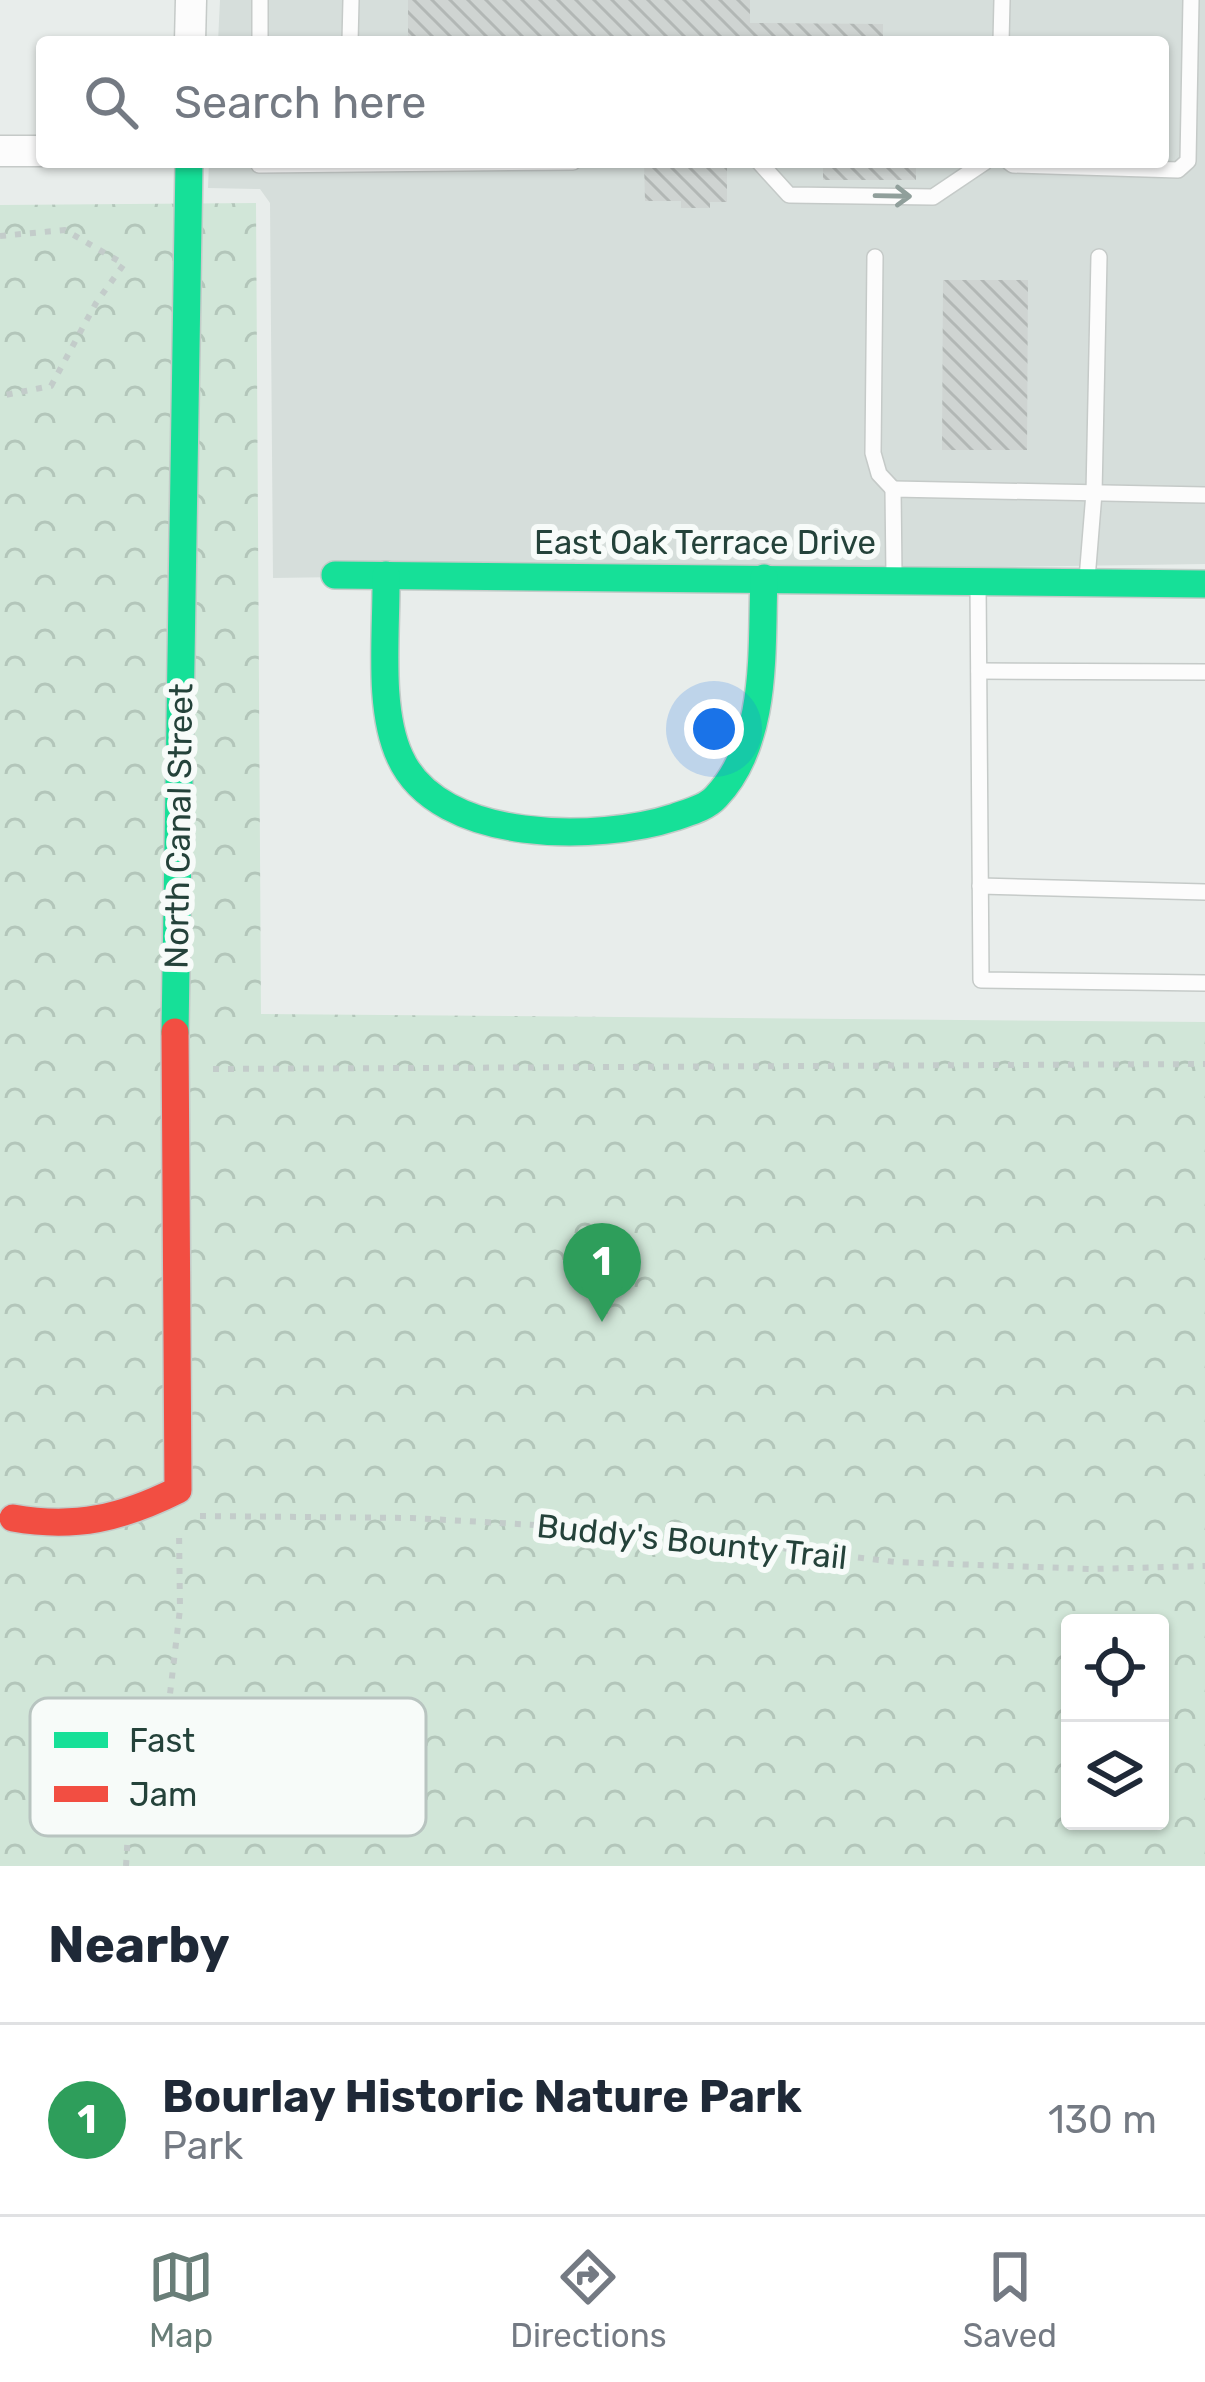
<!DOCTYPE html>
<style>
:root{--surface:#fff;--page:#f6f6f7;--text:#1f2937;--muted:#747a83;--line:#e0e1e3;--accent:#697e78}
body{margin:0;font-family:Rubik,sans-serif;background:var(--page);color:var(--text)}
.controls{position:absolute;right:36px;bottom:36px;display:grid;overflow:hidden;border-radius:12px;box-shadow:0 3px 9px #0004}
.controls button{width:108px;height:108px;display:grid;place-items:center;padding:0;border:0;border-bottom:3px solid var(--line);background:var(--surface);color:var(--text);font:60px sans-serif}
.you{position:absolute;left:714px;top:729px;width:42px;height:42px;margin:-30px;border:9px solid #fff;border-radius:50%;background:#1a73e8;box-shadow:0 0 0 18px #1a73e833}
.badge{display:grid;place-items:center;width:78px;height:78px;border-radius:50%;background:var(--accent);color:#fff;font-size:39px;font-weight:700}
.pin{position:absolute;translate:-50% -99px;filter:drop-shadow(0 3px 6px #0008)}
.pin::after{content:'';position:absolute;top:63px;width:42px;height:36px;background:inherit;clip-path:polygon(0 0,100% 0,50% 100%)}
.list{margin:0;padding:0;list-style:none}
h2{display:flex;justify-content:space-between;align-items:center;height:156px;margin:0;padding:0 48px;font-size:51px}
h2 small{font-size:39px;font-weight:400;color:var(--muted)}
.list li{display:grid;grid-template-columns:78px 1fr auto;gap:36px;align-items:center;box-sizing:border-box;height:192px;padding:0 48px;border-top:3px solid var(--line)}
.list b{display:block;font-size:45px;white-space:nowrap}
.list p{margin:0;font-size:39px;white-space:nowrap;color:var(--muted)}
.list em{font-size:39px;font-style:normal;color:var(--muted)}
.icon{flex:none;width:66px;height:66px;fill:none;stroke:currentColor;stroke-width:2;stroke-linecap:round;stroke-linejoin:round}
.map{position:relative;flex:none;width:1205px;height:1866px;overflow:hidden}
.search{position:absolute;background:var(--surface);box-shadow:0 3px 9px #0004;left:36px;right:36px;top:36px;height:132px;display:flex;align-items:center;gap:30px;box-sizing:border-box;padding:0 42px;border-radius:12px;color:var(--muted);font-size:45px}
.sheet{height:348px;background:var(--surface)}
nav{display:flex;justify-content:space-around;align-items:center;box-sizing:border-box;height:168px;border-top:3px solid var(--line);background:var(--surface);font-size:33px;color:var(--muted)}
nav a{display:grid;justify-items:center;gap:6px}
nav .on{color:var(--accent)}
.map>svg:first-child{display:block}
.built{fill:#d6dedb}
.forest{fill:url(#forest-crowns);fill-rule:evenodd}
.building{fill:url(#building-back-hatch)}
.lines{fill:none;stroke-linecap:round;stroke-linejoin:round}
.lane-casing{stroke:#c5cac8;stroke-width:18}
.street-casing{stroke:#c5cac8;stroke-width:33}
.fast-casing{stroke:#c3cbc8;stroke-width:30}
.jam-casing{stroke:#c3cbc8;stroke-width:30}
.path{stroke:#c3ccca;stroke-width:6;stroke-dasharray:6 9;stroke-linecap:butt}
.lane{stroke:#fcfcfc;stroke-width:15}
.street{stroke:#fcfcfc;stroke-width:30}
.fast{stroke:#16e098;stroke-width:27}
.jam{stroke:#f24e42;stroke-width:27}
.oneway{stroke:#909f9b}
.labels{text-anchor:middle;stroke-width:12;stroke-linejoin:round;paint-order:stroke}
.street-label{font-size:33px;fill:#24423a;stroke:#f7fbf9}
.key{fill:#f7fbf9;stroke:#b8c4c0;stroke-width:3}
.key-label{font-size:33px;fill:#24423a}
</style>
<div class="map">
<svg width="1205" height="1866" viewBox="0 0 1205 1866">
<defs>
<pattern id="forest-crowns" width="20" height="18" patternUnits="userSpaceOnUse" patternTransform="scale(3)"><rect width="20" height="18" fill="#d1e6d8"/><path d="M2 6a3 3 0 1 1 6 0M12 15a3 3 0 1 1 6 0" fill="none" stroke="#b3c6ba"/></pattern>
<pattern id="building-back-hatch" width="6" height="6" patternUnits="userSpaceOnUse" patternTransform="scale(3)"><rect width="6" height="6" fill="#cfd4d2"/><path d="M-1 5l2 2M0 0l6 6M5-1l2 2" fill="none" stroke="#b2b7b5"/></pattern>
</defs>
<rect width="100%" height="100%" fill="#e8edeb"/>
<polygon class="built" points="220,0 1205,0 1205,564 273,578 270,203 260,189 208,188 209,162 1163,162 1163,42 218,42"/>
<path class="forest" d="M256,203l5,811 944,8v844h-1205v-1661zM1070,1623h90v198h-90z"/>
<g class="building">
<polygon points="408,0 750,0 750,23 883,24 883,42 408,42"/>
<polygon points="644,162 727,162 727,202 710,202 710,208 681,208 681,201 645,201"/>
<rect x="823" y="162" width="93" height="18"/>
<polygon points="943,280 1028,280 1027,450 942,450"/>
</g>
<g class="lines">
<g class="lane-casing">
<g id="lane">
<polyline points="260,42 260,0"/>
<polyline points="350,42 351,0"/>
<polyline points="1001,42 1002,0"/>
<polyline points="259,162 259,165 573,162"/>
<polyline points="759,162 789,195 933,197 985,162"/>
<polyline points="1009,162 1013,165 1178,170 1188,161 1191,0"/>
<polyline points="875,257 873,453 879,474 893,489"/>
<polyline points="894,575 893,489 1205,495"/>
<polyline points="1087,579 1094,493 1099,257"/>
<polyline points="978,583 981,980 1205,983"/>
<polyline points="979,671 1205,672"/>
<polyline points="980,886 1205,892"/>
</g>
</g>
<g class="street-casing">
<g id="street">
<polyline points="190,42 191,0"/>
<polyline points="0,151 42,151"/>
</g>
</g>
<g class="fast-casing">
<g id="fast">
<polyline points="335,575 1205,584"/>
<path d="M386,575c1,54 -9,133 14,182 39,87 199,85 275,60 14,-5 31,-9 41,-20 53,-56 45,-148 48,-219"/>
<polyline points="175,1032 189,162"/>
</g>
</g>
<g class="jam-casing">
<path id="jam" d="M13,1518c62,11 109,0 165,-28l-3,-458"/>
</g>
<g class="path">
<polyline points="0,236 65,230 124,264 96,303 51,386 0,396"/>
<polyline points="213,1069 1205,1064"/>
<polyline points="200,1516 412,1518 642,1531 895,1562 1092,1569 1205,1566"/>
<polyline points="126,1866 129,1815 139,1768 170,1694 180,1609 179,1529"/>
</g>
<use href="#lane" class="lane"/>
<use href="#street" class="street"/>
<use href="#fast" class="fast"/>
<use href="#jam" class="jam"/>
</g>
<defs><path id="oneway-shaft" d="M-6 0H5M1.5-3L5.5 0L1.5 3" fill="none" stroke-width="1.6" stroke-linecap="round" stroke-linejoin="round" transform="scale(3)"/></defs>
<use class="oneway" href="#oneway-shaft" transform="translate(893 196) rotate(1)"/>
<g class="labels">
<g class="street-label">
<text x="705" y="554">East Oak Terrace Drive</text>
<text transform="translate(178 826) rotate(-89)" y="12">North Canal Street</text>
<text transform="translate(692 1541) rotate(6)" y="12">Buddy's Bounty Trail</text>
</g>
</g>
<rect x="30" y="1698" width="396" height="138" rx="18" class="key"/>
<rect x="54" y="1732" width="54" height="16" fill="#16e098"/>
<rect x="54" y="1786" width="54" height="16" fill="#f24e42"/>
<g class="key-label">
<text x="129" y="1752">Fast</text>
<text x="129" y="1806">Jam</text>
</g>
</svg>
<div class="controls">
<button><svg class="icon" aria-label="locate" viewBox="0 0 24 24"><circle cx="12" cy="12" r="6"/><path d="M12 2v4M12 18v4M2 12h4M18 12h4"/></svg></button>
<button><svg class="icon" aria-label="layers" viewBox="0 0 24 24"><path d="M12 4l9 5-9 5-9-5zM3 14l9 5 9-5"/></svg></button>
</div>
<div class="you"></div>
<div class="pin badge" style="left:602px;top:1322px;background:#2e9e5b">1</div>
<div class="search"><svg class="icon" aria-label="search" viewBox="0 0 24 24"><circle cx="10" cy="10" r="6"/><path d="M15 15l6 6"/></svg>Search here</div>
</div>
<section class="sheet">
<h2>Nearby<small></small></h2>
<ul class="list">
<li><span class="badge" style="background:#2e9e5b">1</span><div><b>Bourlay Historic Nature Park</b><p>Park</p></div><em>130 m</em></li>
</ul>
</section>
<nav>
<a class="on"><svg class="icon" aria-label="map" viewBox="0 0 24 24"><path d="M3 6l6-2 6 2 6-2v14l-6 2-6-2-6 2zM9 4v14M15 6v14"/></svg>Map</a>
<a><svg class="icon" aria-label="directions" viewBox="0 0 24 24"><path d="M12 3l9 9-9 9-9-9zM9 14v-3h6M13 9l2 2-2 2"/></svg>Directions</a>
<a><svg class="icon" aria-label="saved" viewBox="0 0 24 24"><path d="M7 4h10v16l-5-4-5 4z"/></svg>Saved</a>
</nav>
